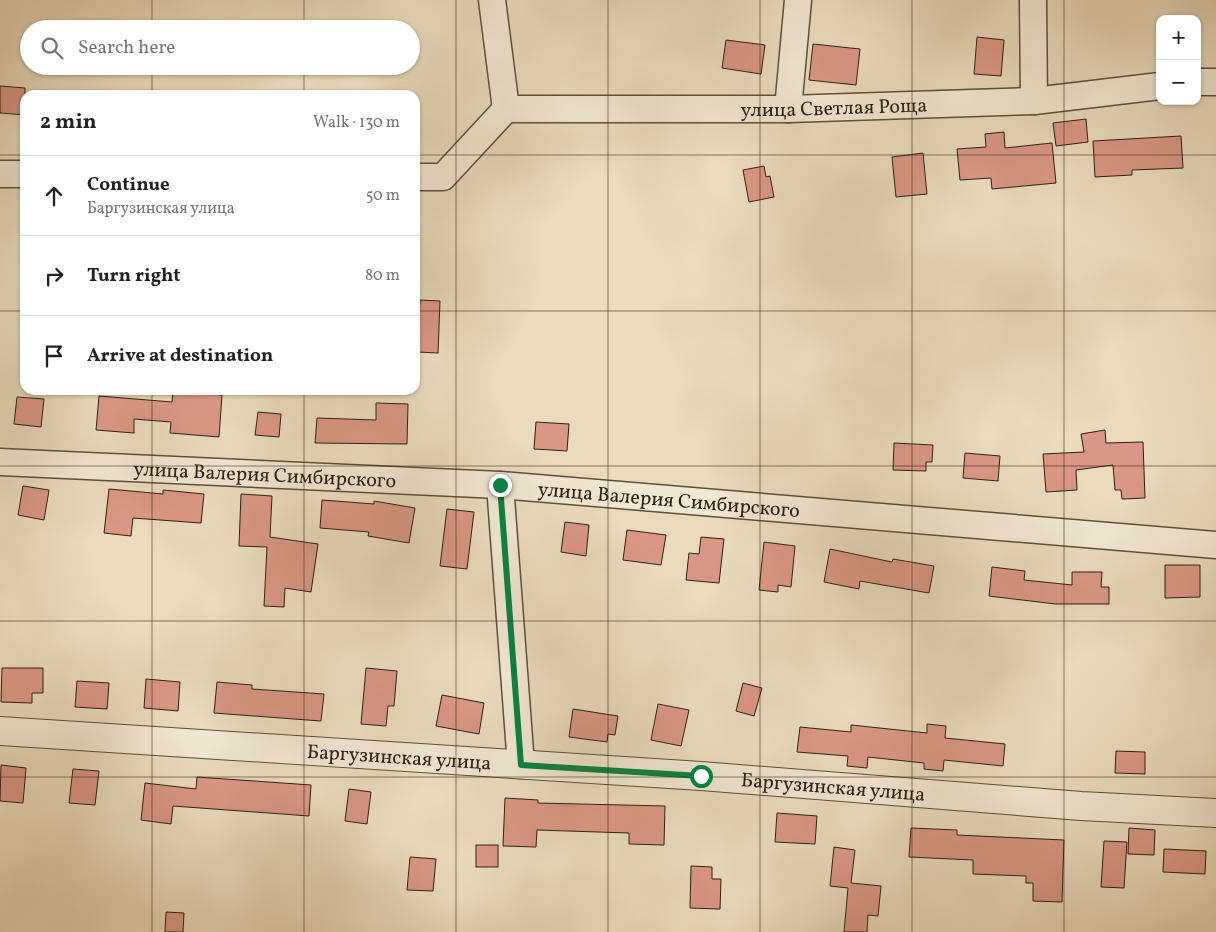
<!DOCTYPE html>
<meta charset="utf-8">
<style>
:root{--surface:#fff;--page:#f2f2f2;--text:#222;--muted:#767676;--line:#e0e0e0}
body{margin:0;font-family:Vollkorn,serif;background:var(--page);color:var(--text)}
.controls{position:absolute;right:15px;top:15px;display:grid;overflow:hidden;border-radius:10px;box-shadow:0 1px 4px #0004}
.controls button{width:45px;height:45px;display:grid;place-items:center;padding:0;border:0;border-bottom:1px solid var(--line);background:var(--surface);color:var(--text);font:25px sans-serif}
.stop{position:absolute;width:15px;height:15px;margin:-11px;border:4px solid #0b8043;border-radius:50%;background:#fff}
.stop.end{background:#0b8043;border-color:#fff;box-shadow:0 1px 5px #0008}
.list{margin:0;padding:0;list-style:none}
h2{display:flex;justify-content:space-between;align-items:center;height:65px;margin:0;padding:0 20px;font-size:21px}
h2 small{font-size:16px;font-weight:400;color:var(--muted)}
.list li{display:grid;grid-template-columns:32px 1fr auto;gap:15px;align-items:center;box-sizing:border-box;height:80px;padding:0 20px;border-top:1px solid var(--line)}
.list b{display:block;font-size:19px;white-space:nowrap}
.list p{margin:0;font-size:16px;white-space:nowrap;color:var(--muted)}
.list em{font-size:16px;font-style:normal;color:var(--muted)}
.icon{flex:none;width:28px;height:28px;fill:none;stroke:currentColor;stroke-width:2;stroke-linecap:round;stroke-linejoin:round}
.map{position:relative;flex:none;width:1216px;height:932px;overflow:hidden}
.search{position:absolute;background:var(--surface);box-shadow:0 1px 4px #0004;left:20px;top:20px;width:400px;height:55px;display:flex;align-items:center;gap:12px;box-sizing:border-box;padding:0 18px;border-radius:28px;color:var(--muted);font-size:19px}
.panel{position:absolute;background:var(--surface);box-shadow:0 1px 4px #0004;left:20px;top:90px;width:400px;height:305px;border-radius:15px}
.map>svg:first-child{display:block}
.building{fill:#da9785;stroke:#2f200f}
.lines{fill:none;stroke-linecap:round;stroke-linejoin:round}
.minor-casing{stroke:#5e4f3a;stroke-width:29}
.tertiary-casing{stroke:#5e4f3a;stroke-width:30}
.minor{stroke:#f1e8d4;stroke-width:26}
.tertiary{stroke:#f1e8d4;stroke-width:28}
.route{stroke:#0b8043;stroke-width:6}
.grid{fill:none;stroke:#2f200f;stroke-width:1;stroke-opacity:0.55}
.labels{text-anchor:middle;stroke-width:4;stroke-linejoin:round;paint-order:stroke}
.street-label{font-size:20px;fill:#2f200f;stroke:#f1e8d4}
</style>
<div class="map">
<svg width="1216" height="932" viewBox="0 0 1216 932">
<rect width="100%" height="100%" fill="#eadbbd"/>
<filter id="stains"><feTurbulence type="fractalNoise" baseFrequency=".004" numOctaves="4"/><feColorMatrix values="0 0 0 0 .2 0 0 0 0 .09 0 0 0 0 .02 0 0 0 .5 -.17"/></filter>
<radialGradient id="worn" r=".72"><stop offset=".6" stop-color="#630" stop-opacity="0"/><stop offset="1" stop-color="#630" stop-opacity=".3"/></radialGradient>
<g class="building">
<polygon points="977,37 1004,40 1001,76 974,74"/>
<polygon points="726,40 765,45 761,74 722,68"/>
<polygon points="813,44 860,49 856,85 809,80"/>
<polygon points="0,86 25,88 25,115 0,113"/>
<polygon points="1086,119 1088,142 1056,146 1053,123"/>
<polygon points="1004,132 1005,148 1052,143 1056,183 992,189 991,178 960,180 957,149 986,147 985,134"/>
<polygon points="1181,136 1183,168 1132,170 1132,175 1095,177 1093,141"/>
<polygon points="923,153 927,194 896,197 892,157"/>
<polygon points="764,166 766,177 770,176 774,197 749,202 743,170"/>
<polygon points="420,300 440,301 438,353 418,352"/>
<polygon points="173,391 222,395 219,437 170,433 171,422 134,419 134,433 96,430 99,396 172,402"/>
<polygon points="17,397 44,399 41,427 14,424"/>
<polygon points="376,403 408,404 407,444 315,443 317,418 376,420"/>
<polygon points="258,412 281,414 279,437 255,435"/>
<polygon points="536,422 569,424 567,451 534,449"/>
<polygon points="1105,430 1106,443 1143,442 1145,498 1122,499 1121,490 1115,490 1113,465 1076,470 1077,490 1046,492 1043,454 1084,452 1081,434"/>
<polygon points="894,443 933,445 932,462 926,462 926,471 893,470"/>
<polygon points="965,453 1000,456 998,481 963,478"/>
<polygon points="23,486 49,490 44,520 18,515"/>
<polygon points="109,489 163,494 163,490 204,494 201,523 133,518 131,536 104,533"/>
<polygon points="241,494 272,496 270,537 318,544 311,592 285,588 284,607 264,606 267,547 239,546"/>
<polygon points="322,500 374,504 374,501 415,508 409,543 368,536 369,532 320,528"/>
<polygon points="447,509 474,512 467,569 440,566"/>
<polygon points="565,522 589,525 586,556 561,552"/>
<polygon points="627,530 666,535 661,565 623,560"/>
<polygon points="701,537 724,539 719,583 686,580 689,553 699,554"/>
<polygon points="764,542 795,546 791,587 778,585 778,592 759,590"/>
<polygon points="830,549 892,562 893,559 934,566 929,593 860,581 859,589 824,582"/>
<polygon points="1165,565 1200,565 1200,597 1165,598"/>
<polygon points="992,567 1025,571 1024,580 1072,585 1072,572 1102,572 1101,587 1109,587 1109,604 1055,604 989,596"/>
<polygon points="2,668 43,668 43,693 32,693 32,703 1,702"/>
<polygon points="366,668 397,671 394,706 388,706 386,726 361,724"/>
<polygon points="146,679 180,682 178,711 144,708"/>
<polygon points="77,681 109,683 107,709 75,707"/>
<polygon points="217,682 252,685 252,689 324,694 321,721 214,713"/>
<polygon points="743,683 762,688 754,716 736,711"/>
<polygon points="442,695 484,703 479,734 436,726"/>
<polygon points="658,704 689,710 681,746 651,740"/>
<polygon points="573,709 618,716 615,735 608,734 607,742 569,737"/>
<polygon points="927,724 946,726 945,738 1005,744 1003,766 944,760 943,771 924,769 924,763 868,757 867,768 847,766 848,756 797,752 800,727 851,732 851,725 927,733"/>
<polygon points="1116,751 1145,752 1145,774 1115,773"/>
<polygon points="1,765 26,768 23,803 0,801"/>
<polygon points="73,769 99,771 95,805 69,803"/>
<polygon points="197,777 311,785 309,816 173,806 171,824 141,820 145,783 196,789"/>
<polygon points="349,789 371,792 367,824 345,821"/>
<polygon points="505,798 538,800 538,803 665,806 664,845 629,844 629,833 537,830 536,847 503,846"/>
<polygon points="777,813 817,816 815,844 775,842"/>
<polygon points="911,828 957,830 957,835 1064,840 1062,902 1033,901 1033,883 1026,883 1026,876 973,874 973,860 909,857"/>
<polygon points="1129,828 1155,830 1154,855 1128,854"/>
<polygon points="1104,841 1127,842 1124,888 1101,887"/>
<rect x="476" y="845" width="22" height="22"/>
<polygon points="834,847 855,850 851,883 881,886 878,916 868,915 867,932 844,932 848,888 830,886"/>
<polygon points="1164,849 1206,851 1205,874 1163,872"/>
<polygon points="410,857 436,859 433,891 407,890"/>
<polygon points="691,866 712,867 712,879 721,879 720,909 690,908"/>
<polygon points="166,912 184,913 183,932 165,932"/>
</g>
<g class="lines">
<g class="minor-casing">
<g id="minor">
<polyline points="492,0 506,109"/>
<polyline points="1033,0 1034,101"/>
<polyline points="1197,82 1216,82"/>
<path id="s1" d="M506,109h282l246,-8 126,-15"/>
<polyline points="788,109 798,0"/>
<polyline points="0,174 25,174"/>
<polyline points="415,177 443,177 506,109"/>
<path id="s2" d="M0,462l500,23 716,60"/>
<polyline points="500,485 521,765"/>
</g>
</g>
<g class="tertiary-casing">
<g id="tertiary">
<path id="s3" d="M0,731l701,45 380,30 135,7"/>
</g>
</g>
<use href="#minor" class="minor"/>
<use href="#tertiary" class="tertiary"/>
</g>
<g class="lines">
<polyline class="route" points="500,485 521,765 701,776"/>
</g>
<path class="grid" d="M152,0v29M304,0v29M456,0v932M608,0v932M760,0v932M912,0v932M1064,0v932M152,66v29M304,66v29M0,155h25M415,155h801M0,311h25M415,311h801M152,390v542M304,390v542M0,466h1216M0,621h1216M0,777h1216"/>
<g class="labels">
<g class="street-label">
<text dy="7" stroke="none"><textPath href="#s1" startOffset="328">улица Светлая Роща</textPath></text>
<text dy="7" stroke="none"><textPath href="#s2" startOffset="265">улица Валерия Симбирского</textPath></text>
<text dy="7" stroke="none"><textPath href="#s2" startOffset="670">улица Валерия Симбирского</textPath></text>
<text dy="7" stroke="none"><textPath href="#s3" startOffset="400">Баргузинская улица</textPath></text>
<text dy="7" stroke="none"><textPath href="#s3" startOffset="835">Баргузинская улица</textPath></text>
</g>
</g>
<rect width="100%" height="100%" filter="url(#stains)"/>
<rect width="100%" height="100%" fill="url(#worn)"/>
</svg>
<div class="controls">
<button>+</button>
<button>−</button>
</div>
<div class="stop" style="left:701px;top:776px"></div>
<div class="stop end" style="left:500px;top:485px"></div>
<div class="search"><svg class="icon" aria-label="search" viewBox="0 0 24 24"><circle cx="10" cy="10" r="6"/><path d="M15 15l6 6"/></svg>Search here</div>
<section class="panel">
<h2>2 min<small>Walk · 130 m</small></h2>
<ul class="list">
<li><svg class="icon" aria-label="ahead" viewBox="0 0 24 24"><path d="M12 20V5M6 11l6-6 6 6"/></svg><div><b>Continue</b><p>Баргузинская улица</p></div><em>50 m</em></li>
<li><svg class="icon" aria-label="right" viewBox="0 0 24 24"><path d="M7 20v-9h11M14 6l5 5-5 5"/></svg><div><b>Turn right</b></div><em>80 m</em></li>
<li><svg class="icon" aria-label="arrive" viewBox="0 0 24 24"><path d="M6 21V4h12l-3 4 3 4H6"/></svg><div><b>Arrive at destination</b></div></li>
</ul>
</section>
</div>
